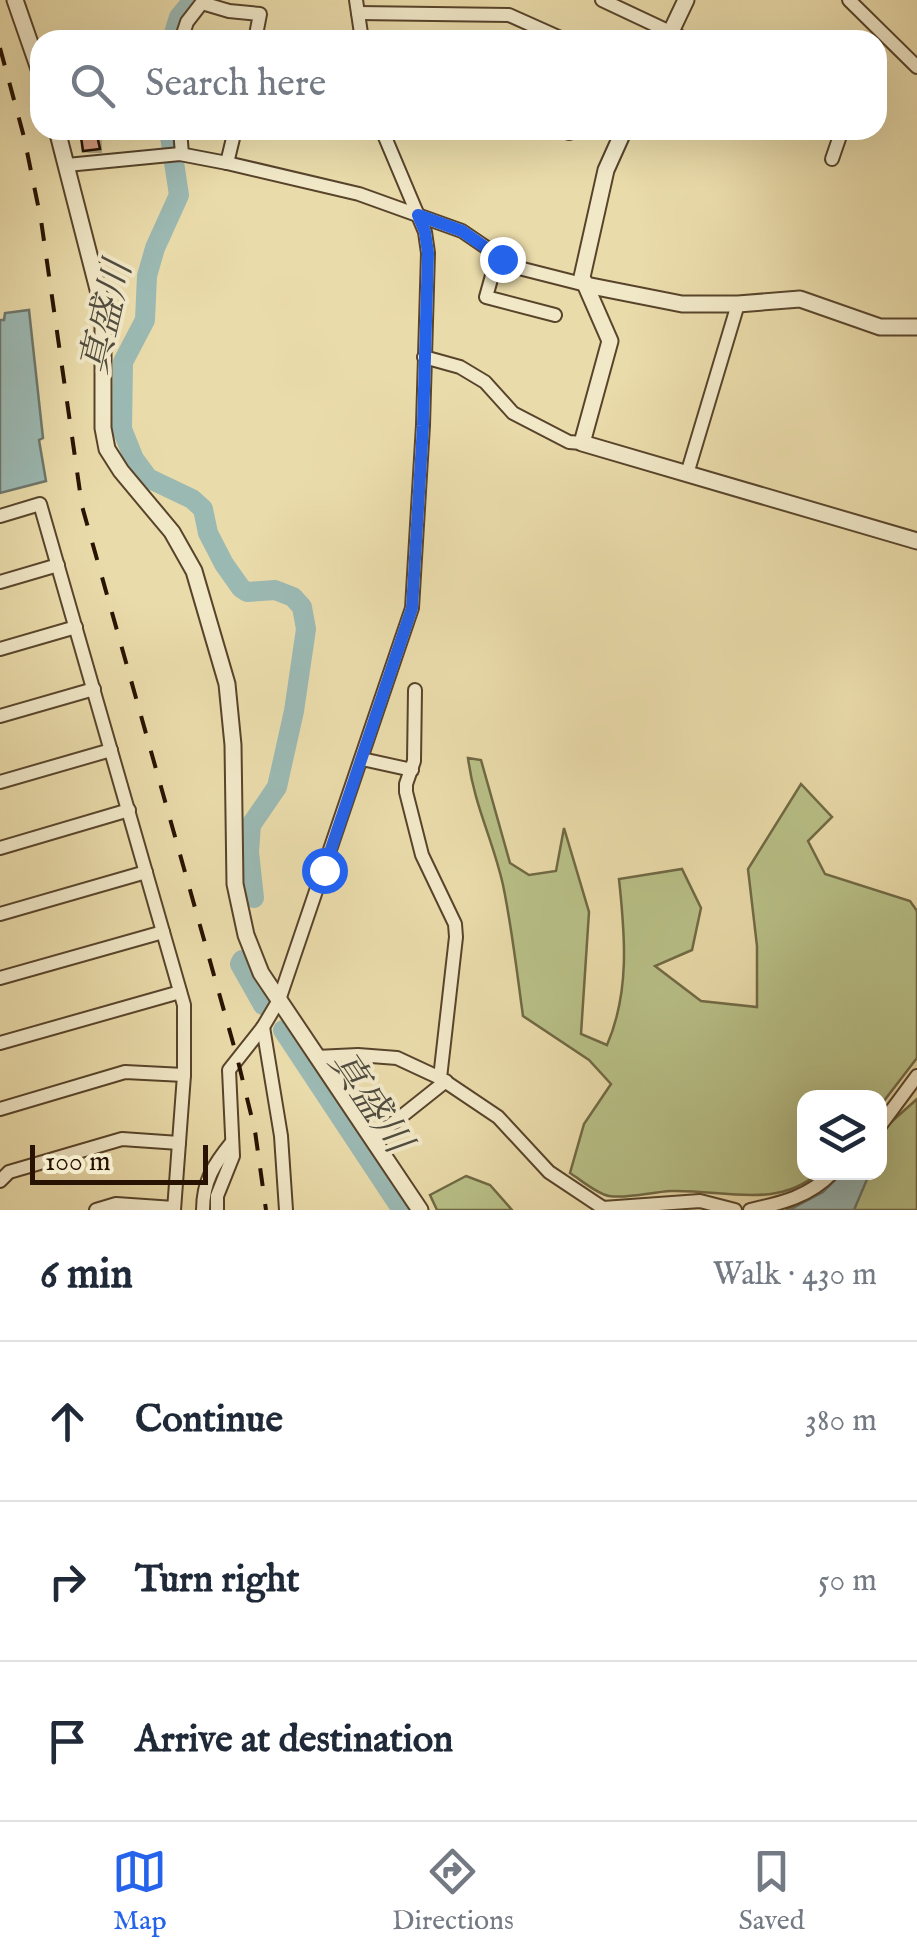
<!DOCTYPE html>
<meta charset="utf-8">
<style>
:root{--surface:#fff;--page:#f6f6f7;--text:#1f2937;--muted:#747a83;--line:#e0e1e3;--accent:#2563eb}
body{margin:0;font-family:"IM FELL English","Noto Serif JP",serif;background:var(--page);color:var(--text)}
.controls{position:absolute;right:30px;bottom:30px;display:grid;overflow:hidden;border-radius:20px;box-shadow:0 10px 40px #0002}
.controls button{width:90px;height:90px;display:grid;place-items:center;padding:0;border:0;border-bottom:2px solid var(--line);background:var(--surface);color:var(--text);font:50px sans-serif}
.scale{position:absolute;left:30px;bottom:25px;width:178px;box-sizing:border-box;padding-left:10px;border:5px solid #281201;border-top:0;font-size:28px;line-height:35px;white-space:nowrap;color:#281201;-webkit-text-stroke:8px #f1e8c8;paint-order:stroke}
.stop{position:absolute;width:30px;height:30px;margin:-22px;border:8px solid #2563eb;border-radius:50%;background:#fff}
.stop.end{background:#2563eb;border-color:#fff;box-shadow:0 2px 10px #0008}
.list{margin:0;padding:0;list-style:none}
h2{display:flex;justify-content:space-between;align-items:center;height:130px;margin:0;padding:0 40px;font-size:42px}
h2 small{font-size:32px;font-weight:400;color:var(--muted)}
.list li{display:grid;grid-template-columns:65px 1fr auto;gap:30px;align-items:center;box-sizing:border-box;height:160px;padding:0 40px;border-top:2px solid var(--line)}
.list b{display:block;font-size:38px;white-space:nowrap}
.list em{font-size:32px;font-style:normal;color:var(--muted)}
.icon{flex:none;width:55px;height:55px;fill:none;stroke:currentColor;stroke-width:2;stroke-linecap:round;stroke-linejoin:round}
.map{position:relative;flex:none;width:917px;height:1210px;overflow:hidden}
.search{position:absolute;background:var(--surface);box-shadow:0 10px 40px #0002;left:30px;right:30px;top:30px;height:110px;display:flex;align-items:center;gap:25px;box-sizing:border-box;padding:0 35px;border-radius:30px;color:var(--muted);font-size:38px}
.sheet{height:610px;background:var(--surface)}
nav{display:flex;justify-content:space-around;align-items:center;box-sizing:border-box;height:140px;border-top:2px solid var(--line);background:var(--surface);font-size:28px;color:var(--muted)}
nav a{display:grid;justify-items:center;gap:5px}
nav .on{color:var(--accent)}
.map>svg:first-child{display:block}
.green{fill:#b8c087;stroke:#706944;stroke-width:2.5}
.water{fill:#9bb9b3;stroke:#6d766c;stroke-width:2.5}
.lines{fill:none;stroke-linecap:round;stroke-linejoin:round}
.river{stroke:#9bb9b3;stroke-width:20}
.building{fill:#dba183;stroke:#281201;stroke-width:2.5;filter:url(#shadow)}
.minor-casing{stroke:#58442b;stroke-width:16}
.tertiary-casing{stroke:#58442b;stroke-width:19}
.minor{stroke:#f1e8c8;stroke-width:12}
.tertiary{stroke:#f1e8c8;stroke-width:15}
.rail{stroke:#281201;stroke-width:4;stroke-dasharray:18 18;stroke-linecap:butt}
.route{stroke:#2563eb;stroke-width:12}
.labels{text-anchor:middle;stroke-width:8;stroke-linejoin:round;paint-order:stroke}
.water-label{font-size:38px;font-style:italic;fill:#504c3f;stroke:#f1e8c8}
</style>
<div class="map">
<svg width="917" height="1210" viewBox="0 0 917 1210">
<defs>
<filter id="shadow"><feDropShadow dx="4.5" dy="4.5" stdDeviation="2.5" flood-color="#0004"/></filter>
</defs>
<rect width="100%" height="100%" fill="#eadbaa"/>
<filter id="stains"><feTurbulence type="fractalNoise" baseFrequency=".002" numOctaves="4"/><feColorMatrix values="0 0 0 0 .2 0 0 0 0 .09 0 0 0 0 .02 0 0 0 .5 -.17"/></filter>
<radialGradient id="worn" r=".72"><stop offset=".6" stop-color="#630" stop-opacity="0"/><stop offset="1" stop-color="#630" stop-opacity=".3"/></radialGradient>
<g class="green">
<path d="M468,758l13,2 29,103 19,12 27,-4 8,-43 25,84 -8,122 26,11c23,-53 18,-110 12,-166l63,-10 19,39 -9,42 -37,16 46,35 56,6v-61l-9,-77 53,-85 31,33 -24,24 17,33 85,27 7,10v147l-37,48v-8h-76v74l14,1c-41,37 -97,16 -147,18 -20,1 -43,8 -62,5 -12,-2 -28,-16 -39,-23l14,-49 27,-40 -22,-24 -66,-44c-6,-43 -11,-88 -20,-131 -10,-45 -29,-80 -35,-127z"/>
<polygon points="917,1099 917,1210 787,1210 838,1173 880,1172 880,1132"/>
<polygon points="466,1176 490,1185 512,1210 437,1210 430,1195"/>
</g>
<g class="water">
<polygon points="29,310 43,438 39,440 46,481 0,493 0,320 4,320 5,313"/>
<polygon points="843,1172 863,1173 868,1177 854,1210 789,1210 823,1192"/>
</g>
<g class="lines">
<g class="river">
<polyline points="172,40 179,17 193,0"/>
<polyline points="169,130 179,195 155,248 147,276 145,320 123,362 122,429 134,459 148,478 192,499 203,509 208,533 224,564 241,588 247,592 275,590 293,597 302,607 306,629 294,711 277,787 251,825 249,852 254,898"/>
<polyline points="242,960 240,964 263,1005"/>
<polyline points="283,1030 402,1210"/>
</g>
</g>
<polygon class="building" points="97,135 100,149 83,151 81,137"/>
<g class="lines">
<g class="minor-casing">
<g id="minor">
<polyline points="356,0 362,40"/>
<polyline points="602,0 687,40"/>
<polyline points="849,0 917,67"/>
<polyline points="202,3 229,11 260,14 255,40"/>
<polyline points="358,13 509,15 565,40"/>
<polyline points="181,40 187,22 204,0"/>
<polyline points="180,130 182,154"/>
<polyline points="569,133 569,130"/>
<polyline points="832,159 842,130"/>
<polyline points="227,163 235,130"/>
<polyline points="67,165 180,154 227,163 359,194 462,231 515,267 586,285"/>
<polyline points="502,259 493,272 486,297 555,315"/>
<polyline points="424,357 460,367 485,382 513,413 569,442 582,443"/>
<polyline points="687,474 738,304"/>
<polyline points="0,516 40,504 184,1005 184,1075 174,1210"/>
<polyline points="0,582 58,565"/>
<polyline points="0,649 76,627"/>
<polyline points="415,690 414,761 406,784 406,792 422,855 455,924 456,937 440,1078"/>
<polyline points="0,716 94,689"/>
<polyline points="362,759 412,770"/>
<polyline points="0,782 111,750"/>
<polyline points="0,848 129,810"/>
<polyline points="0,914 146,872"/>
<polyline points="0,978 163,932"/>
<polyline points="263,1027 281,1136 286,1210"/>
<polyline points="0,1043 180,992"/>
<polyline points="316,1057 358,1055 397,1058 440,1078 498,1117 549,1172 603,1208 700,1201 735,1210"/>
<polyline points="0,1109 125,1072 184,1075"/>
<polyline points="880,1126 917,1076"/>
<polyline points="373,1139 446,1081"/>
<polyline points="0,1181 9,1172 122,1139 179,1143"/>
<polyline points="96,1210 116,1204 174,1208"/>
<path d="M203,1210c0,-29 11,-46 29,-68"/>
<polyline points="217,1210 217,1196 233,1156 229,1070 263,1027 279,1000 412,608 423,425 428,253 425,232 382,130"/>
<path d="M750,1210c32,-7 59,-13 83,-38"/>
</g>
</g>
<g class="tertiary-casing">
<g id="tertiary">
<polyline points="15,0 40,72"/>
<polyline points="667,40 686,0"/>
<polyline points="57,130 103,309 103,428 107,449 121,471 172,532 194,571 227,684 233,745 235,884 246,935 261,973 420,1210"/>
<polyline points="624,130 606,170 582,277 610,341 582,443 917,541"/>
<polyline points="586,285 682,304 738,304 800,299 880,327 917,327"/>
</g>
</g>
<use href="#minor" class="minor"/>
<use href="#tertiary" class="tertiary"/>
<polyline class="rail" points="0,48 24,137 41,220 82,506 237,1057 255,1131 266,1210"/>
</g>
<g class="lines">
<polyline class="route" points="324,870 412,608 423,426 428,253 425,232 418,215 462,231 502,259"/>
</g>
<g class="labels">
<g class="water-label">
<text transform="translate(105 317) rotate(-77)" y="13">真盛川</text>
<text transform="translate(371 1101) rotate(56)" y="13">真盛川</text>
</g>
</g>
<rect width="100%" height="100%" filter="url(#stains)"/>
<rect width="100%" height="100%" fill="url(#worn)"/>
</svg>
<div class="controls">
<button><svg class="icon" aria-label="layers" viewBox="0 0 24 24"><path d="M12 4l9 5-9 5-9-5zM3 14l9 5 9-5"/></svg></button>
</div>
<div class="scale">100 m</div>
<div class="stop" style="left:324px;top:870px"></div>
<div class="stop end" style="left:502px;top:259px"></div>
<div class="search"><svg class="icon" aria-label="search" viewBox="0 0 24 24"><circle cx="10" cy="10" r="6"/><path d="M15 15l6 6"/></svg>Search here</div>
</div>
<section class="sheet">
<h2>6 min<small>Walk · 430 m</small></h2>
<ul class="list">
<li><svg class="icon" aria-label="ahead" viewBox="0 0 24 24"><path d="M12 20V5M6 11l6-6 6 6"/></svg><div><b>Continue</b></div><em>380 m</em></li>
<li><svg class="icon" aria-label="right" viewBox="0 0 24 24"><path d="M7 20v-9h11M14 6l5 5-5 5"/></svg><div><b>Turn right</b></div><em>50 m</em></li>
<li><svg class="icon" aria-label="arrive" viewBox="0 0 24 24"><path d="M6 21V4h12l-3 4 3 4H6"/></svg><div><b>Arrive at destination</b></div></li>
</ul>
</section>
<nav>
<a class="on"><svg class="icon" aria-label="map" viewBox="0 0 24 24"><path d="M3 6l6-2 6 2 6-2v14l-6 2-6-2-6 2zM9 4v14M15 6v14"/></svg>Map</a>
<a><svg class="icon" aria-label="directions" viewBox="0 0 24 24"><path d="M12 3l9 9-9 9-9-9zM9 14v-3h6M13 9l2 2-2 2"/></svg>Directions</a>
<a><svg class="icon" aria-label="saved" viewBox="0 0 24 24"><path d="M7 4h10v16l-5-4-5 4z"/></svg>Saved</a>
</nav>
